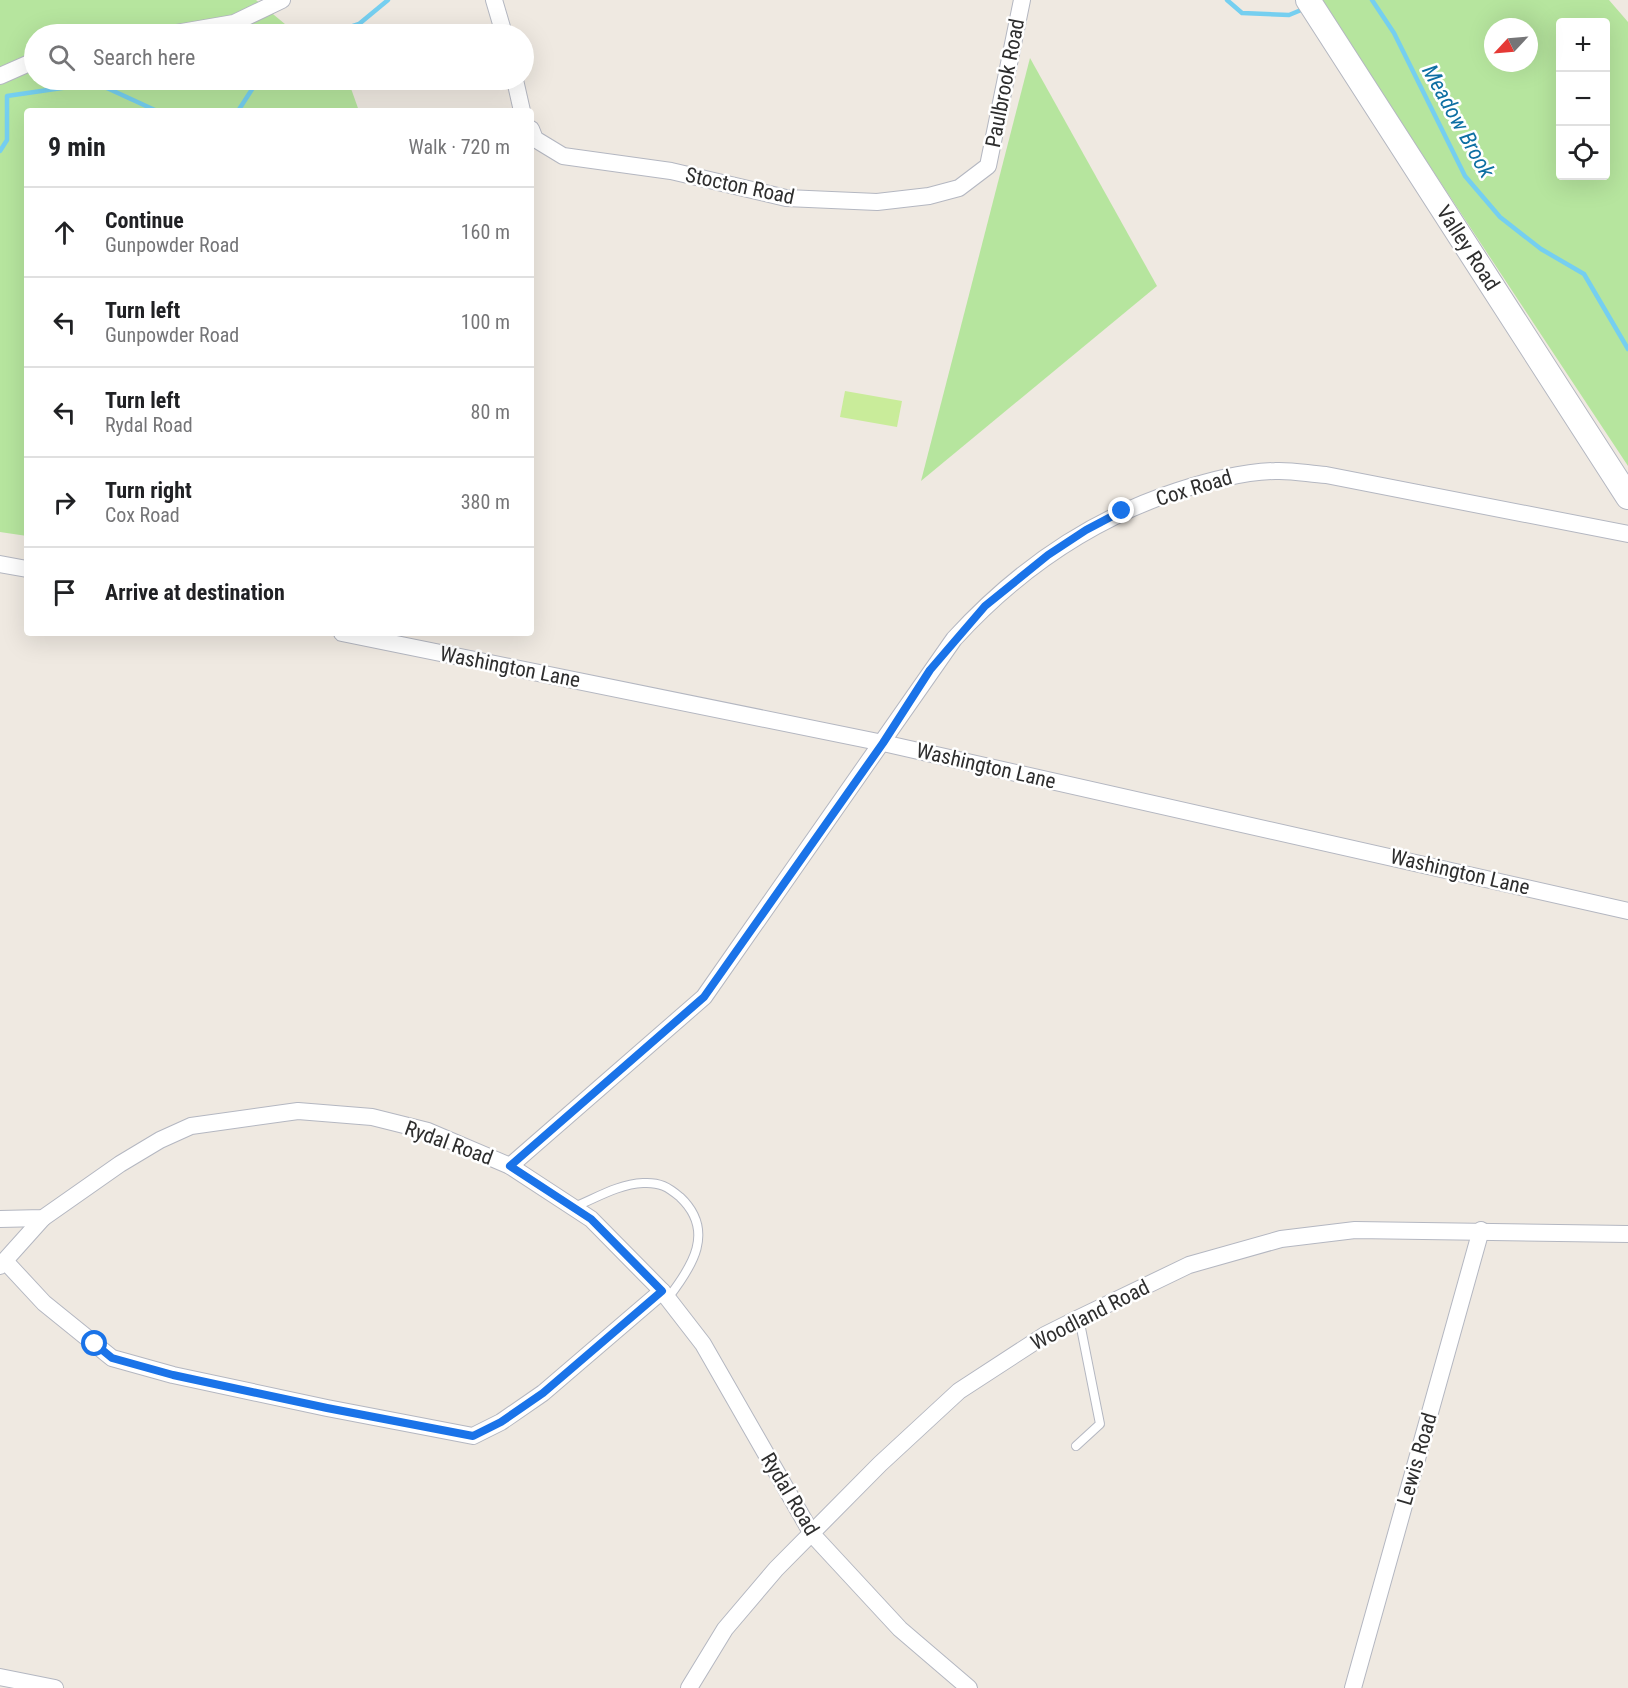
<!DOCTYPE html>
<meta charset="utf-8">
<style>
:root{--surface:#fff;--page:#f2f2f2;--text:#202124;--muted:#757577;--line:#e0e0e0}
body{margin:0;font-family:"Roboto Condensed",sans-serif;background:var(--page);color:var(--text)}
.controls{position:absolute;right:18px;top:18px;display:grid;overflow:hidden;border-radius:6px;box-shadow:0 6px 24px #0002}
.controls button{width:54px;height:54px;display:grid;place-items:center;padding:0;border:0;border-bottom:2px solid var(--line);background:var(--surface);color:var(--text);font:30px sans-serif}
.compass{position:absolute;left:1484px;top:18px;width:54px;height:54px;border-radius:50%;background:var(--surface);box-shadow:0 6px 24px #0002;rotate:244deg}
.stop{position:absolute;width:18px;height:18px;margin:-14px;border:4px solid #1a73e8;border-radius:50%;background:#fff}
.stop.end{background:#1a73e8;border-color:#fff;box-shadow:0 2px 6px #0008}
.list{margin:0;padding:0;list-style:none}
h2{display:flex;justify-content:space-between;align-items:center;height:78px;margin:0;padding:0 24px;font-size:26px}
h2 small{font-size:20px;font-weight:400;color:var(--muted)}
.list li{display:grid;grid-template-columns:39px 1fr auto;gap:18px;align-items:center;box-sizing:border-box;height:90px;padding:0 24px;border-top:2px solid var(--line)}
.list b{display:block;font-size:22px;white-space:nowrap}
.list p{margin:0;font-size:20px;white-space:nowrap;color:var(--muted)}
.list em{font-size:20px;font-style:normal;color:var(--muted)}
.icon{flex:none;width:33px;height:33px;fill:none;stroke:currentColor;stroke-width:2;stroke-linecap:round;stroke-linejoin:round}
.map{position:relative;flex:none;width:1628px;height:1688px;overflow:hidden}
.search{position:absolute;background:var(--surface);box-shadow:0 6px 24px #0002;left:24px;top:24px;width:510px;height:66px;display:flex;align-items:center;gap:15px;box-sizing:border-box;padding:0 21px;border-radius:33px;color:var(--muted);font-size:22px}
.panel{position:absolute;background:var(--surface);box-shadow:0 6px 24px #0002;left:24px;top:108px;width:510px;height:528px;border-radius:6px}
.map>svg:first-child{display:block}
.green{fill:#b6e59e;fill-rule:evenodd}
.pitch{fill:#c9ec9a}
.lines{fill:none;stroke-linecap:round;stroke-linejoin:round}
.stream{stroke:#75cff0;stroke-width:4.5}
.service-casing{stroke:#b4b7c1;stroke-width:10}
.minor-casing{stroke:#b4b7c1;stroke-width:18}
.secondary-casing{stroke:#b4b7c1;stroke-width:26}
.service{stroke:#fff;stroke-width:8}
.minor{stroke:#fff;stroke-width:16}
.secondary{stroke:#fff;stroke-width:24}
.route{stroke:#1a73e8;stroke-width:8}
.labels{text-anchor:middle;stroke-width:5;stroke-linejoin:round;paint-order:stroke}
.street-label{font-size:21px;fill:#2e2e2e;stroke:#fff}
.water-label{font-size:22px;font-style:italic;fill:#0d6fa3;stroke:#fff}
</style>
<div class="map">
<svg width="1628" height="1688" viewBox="0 0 1628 1688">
<rect width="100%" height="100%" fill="#efe9e1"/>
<g class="green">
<polygon points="0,0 256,0 297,34 34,34 34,80 348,80 359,111 27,111 27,536 0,532"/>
<path d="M1320,0h289l19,22v444zM1560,22h46v154h-46zM1493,27h36v36h-36z"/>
<polygon points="1030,58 1157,286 921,481"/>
</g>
<polygon class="pitch" points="845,391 902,401 897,427 840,417"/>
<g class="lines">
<g class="stream">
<polyline points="1227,0 1242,13 1289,15 1306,8"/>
<polyline points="1372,0 1394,33 1465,176 1500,217 1541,249 1584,274 1628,349"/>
<polyline points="329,34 359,24 388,0"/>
<polyline points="238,111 258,80"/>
<polyline points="0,151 7,140 7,96 96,83 157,111"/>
</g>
<g class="service-casing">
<g id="service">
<path d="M574,1207c22,-9 45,-23 69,-24 17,-1 25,4 37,14 36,34 12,70 -12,101"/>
<polyline points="1076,1446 1100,1424 1079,1318"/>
</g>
</g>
<g class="minor-casing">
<g id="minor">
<polyline points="494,0 504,34"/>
<polyline points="170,34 234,23 282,0"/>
<polyline points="0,76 34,61"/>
<polyline points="515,80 522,111"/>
<polyline points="531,129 535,139 563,156 671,171 786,198 877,202 929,196 959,188 988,166 1022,0"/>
<polyline points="0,564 27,569"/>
<polyline points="342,633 883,743 1628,911"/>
<path d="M510,1166l194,-169 250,-358c62,-68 135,-119 223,-148 32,-10 64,-19 98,-20 17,-1 34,3 51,4l302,59"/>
<polyline points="0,1219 43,1218 120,1164 160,1140 191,1126 298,1111 372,1117 428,1131 510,1166 591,1219 662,1291 703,1344 812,1534 900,1629 969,1688"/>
<polyline points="5,1261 44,1303 112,1358 173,1375 327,1408 473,1436 501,1422 543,1393 662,1291"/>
<polyline points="0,1266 43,1218"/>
<polyline points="0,1677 55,1688"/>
<polyline points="689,1688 725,1629 776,1569 880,1464 959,1391 1045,1335 1079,1318 1189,1265 1281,1239 1355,1230 1628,1234"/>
<polyline points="1353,1688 1481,1230"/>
</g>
</g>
<g class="secondary-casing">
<polyline id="secondary" points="1308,0 1628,497"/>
</g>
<use href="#service" class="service"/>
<use href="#minor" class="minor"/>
<use href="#secondary" class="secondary"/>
</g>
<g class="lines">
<polyline class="route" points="95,1344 112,1358 173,1375 327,1408 473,1436 501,1422 543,1393 662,1291 591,1219 510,1166 704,997 883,743 930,670 985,606 1048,555 1086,530 1122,511"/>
</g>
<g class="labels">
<g class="street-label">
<text transform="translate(1005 83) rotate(-79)" y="7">Paulbrook Road</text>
<text transform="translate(740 186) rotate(12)" y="7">Stocton Road</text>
<text transform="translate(1468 248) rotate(57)" y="7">Valley Road</text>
<text transform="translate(1194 488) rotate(-17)" y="7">Cox Road</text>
<text transform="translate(510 667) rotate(11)" y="7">Washington Lane</text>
<text transform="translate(986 766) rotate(13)" y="7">Washington Lane</text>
<text transform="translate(1460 872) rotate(13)" y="7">Washington Lane</text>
<text transform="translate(449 1143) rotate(20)" y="7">Rydal Road</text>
<text transform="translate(1090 1315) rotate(-27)" y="7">Woodland Road</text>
<text transform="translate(1417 1459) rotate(-74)" y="7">Lewis Road</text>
<text transform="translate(790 1494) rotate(59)" y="7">Rydal Road</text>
</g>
<g class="water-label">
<text transform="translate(1459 121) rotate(61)" y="8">Meadow Brook</text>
</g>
</g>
</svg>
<div class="controls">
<button>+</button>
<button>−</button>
<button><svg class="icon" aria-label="locate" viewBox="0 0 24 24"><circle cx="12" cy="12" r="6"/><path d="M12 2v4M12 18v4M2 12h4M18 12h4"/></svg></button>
</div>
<svg class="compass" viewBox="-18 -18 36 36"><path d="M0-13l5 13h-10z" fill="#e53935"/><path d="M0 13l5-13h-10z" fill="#757577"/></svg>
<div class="stop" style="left:95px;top:1344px"></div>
<div class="stop end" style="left:1122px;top:511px"></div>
<div class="search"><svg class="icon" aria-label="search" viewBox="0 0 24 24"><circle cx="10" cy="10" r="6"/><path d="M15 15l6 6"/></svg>Search here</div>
<section class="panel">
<h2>9 min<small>Walk · 720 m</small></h2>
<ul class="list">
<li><svg class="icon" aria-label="ahead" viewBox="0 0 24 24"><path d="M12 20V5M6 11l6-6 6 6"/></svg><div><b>Continue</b><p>Gunpowder Road</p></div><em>160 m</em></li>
<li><svg class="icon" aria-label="left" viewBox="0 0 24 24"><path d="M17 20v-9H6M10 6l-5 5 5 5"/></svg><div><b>Turn left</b><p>Gunpowder Road</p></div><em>100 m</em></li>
<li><svg class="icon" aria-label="left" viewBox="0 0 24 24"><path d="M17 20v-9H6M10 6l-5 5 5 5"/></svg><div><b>Turn left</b><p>Rydal Road</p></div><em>80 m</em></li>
<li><svg class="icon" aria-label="right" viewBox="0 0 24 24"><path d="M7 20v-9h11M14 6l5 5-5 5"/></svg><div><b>Turn right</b><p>Cox Road</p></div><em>380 m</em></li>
<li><svg class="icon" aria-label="arrive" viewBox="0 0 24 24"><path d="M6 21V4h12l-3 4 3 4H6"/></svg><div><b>Arrive at destination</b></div></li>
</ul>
</section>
</div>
